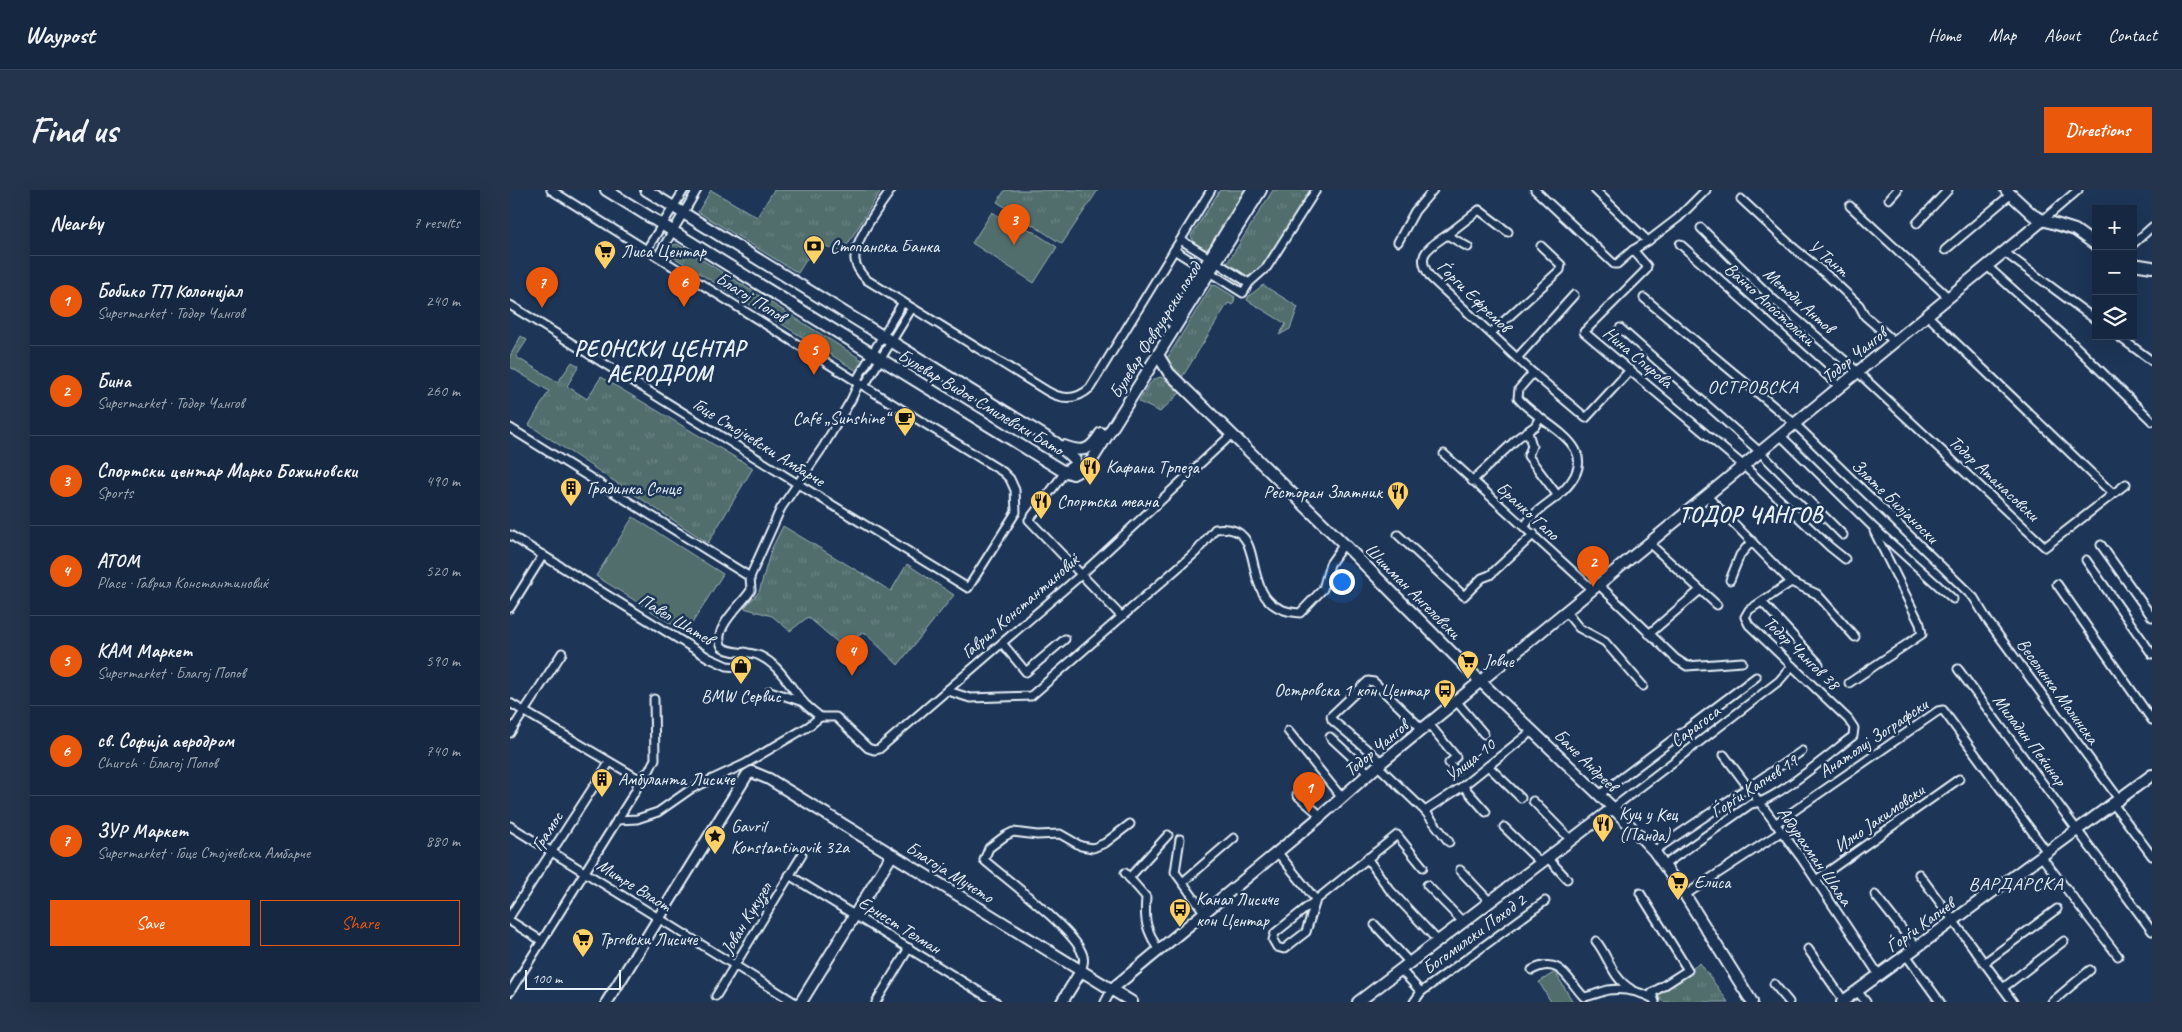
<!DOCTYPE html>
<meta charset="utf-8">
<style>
:root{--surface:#162841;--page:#23344c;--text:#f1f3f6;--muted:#9ea6b1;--line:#35445a;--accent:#ea580c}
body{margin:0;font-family:Caveat,sans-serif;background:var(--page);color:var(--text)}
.controls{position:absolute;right:15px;top:15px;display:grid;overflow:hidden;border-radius:0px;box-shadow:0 5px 20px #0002}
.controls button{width:45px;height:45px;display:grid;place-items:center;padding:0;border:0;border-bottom:1px solid var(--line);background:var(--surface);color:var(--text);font:25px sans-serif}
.scale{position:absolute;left:15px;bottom:12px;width:96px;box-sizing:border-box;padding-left:5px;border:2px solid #e8f1f8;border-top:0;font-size:14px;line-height:18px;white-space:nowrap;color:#e8f1f8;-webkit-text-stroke:4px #1d3557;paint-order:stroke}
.you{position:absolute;left:831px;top:391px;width:18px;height:18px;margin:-12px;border:4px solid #fff;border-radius:50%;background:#1a73e8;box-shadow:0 0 0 8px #1a73e833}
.badge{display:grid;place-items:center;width:32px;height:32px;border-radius:50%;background:var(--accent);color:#fff;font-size:16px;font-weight:700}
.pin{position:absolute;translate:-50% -41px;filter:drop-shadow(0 1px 2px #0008)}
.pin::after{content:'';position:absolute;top:26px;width:18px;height:15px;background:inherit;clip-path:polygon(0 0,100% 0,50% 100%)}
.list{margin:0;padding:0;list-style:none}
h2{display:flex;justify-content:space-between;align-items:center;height:65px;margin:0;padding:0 20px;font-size:21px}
h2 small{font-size:16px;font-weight:400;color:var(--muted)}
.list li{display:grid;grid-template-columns:32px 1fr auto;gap:15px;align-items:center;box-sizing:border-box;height:90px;padding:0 20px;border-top:1px solid var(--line)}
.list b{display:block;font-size:19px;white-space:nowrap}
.list p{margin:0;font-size:16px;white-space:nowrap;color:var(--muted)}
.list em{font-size:16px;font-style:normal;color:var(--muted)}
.actions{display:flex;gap:10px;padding:15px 20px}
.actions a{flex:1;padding:11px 0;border:1px solid var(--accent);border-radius:0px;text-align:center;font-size:18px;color:var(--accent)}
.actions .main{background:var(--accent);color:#fff}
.icon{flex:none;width:28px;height:28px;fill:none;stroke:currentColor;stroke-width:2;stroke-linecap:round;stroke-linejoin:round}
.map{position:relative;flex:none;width:1642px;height:812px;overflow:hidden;border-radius:0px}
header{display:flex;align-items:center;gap:30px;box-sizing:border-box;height:70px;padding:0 25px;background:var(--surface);border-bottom:1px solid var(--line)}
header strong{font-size:24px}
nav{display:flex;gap:28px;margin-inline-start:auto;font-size:18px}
.intro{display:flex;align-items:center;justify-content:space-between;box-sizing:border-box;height:120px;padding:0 30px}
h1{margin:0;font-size:35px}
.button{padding:12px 22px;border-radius:0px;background:var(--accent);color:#fff;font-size:18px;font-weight:700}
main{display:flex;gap:30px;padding:0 30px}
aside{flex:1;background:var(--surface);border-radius:0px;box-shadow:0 5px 20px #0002}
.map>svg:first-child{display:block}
.grass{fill:url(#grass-tufts);stroke:#9cb0b2}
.pitch{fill:#516e6d;stroke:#9cb0b2}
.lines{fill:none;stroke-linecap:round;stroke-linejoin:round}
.street-casing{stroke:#e8f1f8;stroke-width:11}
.secondary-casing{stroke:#e8f1f8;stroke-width:14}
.street{stroke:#1d3557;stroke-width:7}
.secondary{stroke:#1d3557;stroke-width:10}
.labels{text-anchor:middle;stroke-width:5;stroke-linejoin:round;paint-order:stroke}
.poi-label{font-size:18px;fill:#e8f1f8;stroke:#1d3557;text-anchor:start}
.street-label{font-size:18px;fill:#e8f1f8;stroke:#1d3557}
.neighbourhood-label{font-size:19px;letter-spacing:1px;fill:#e8f1f8;stroke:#1d3557}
.district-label{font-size:22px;font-weight:bold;letter-spacing:1px;fill:#e8f1f8;stroke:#1d3557}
</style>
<header>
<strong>Waypost</strong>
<nav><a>Home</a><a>Map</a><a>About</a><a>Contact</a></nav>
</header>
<div class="intro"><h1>Find us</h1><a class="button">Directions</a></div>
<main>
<aside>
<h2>Nearby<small>7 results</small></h2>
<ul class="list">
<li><span class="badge">1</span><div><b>Бобико ТП Колонијал</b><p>Supermarket · Тодор Чангов</p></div><em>240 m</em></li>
<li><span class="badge">2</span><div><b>Бина</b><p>Supermarket · Тодор Чангов</p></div><em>260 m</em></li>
<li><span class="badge">3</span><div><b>Спортски центар Марко Божиновски</b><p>Sports</p></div><em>490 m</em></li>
<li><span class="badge">4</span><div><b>АТОМ</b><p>Place · Гаврил Константиновиќ</p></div><em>520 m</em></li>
<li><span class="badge">5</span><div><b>КАМ Маркет</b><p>Supermarket · Благој Попов</p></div><em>590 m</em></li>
<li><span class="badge">6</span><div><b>св. Софија аеродром</b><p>Church · Благој Попов</p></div><em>740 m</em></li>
<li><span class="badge">7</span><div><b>ЗУР Маркет</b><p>Supermarket · Гоце Стојчевски Амбарче</p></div><em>880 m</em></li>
</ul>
<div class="actions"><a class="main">Save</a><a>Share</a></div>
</aside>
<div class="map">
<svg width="1642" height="812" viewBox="0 0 1642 812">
<defs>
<pattern id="grass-tufts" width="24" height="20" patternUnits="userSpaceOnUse" patternTransform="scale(1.25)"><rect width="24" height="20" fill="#516e6d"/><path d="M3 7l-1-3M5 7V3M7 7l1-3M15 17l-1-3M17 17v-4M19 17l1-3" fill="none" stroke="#6a8383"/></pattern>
</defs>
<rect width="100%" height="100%" fill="#1d3557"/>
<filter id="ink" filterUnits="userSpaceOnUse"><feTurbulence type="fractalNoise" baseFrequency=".02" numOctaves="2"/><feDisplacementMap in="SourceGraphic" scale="10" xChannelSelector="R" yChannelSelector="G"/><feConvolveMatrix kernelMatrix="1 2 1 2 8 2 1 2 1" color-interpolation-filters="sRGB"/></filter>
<g filter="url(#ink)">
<g class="grass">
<polygon points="201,0 247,27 264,0 371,0 331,65 308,51 288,83 188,22"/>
<polygon points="495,0 588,0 552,54 487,12"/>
<polygon points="710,0 737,0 702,56 695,59 685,54 681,46"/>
<path d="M763,0h43c-12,18 -44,79 -62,85 -11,4 -20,-4 -28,-10z"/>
<polygon points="167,54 354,171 347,181 160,65 158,70 155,60 159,56"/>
<polygon points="702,95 707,96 725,107 723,115 718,113 671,189 663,182 656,170"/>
<polygon points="753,95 788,117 780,139 769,145 776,134 737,110 739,106"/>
<polygon points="11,146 17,150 6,167 48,192 62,172 69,176 57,196 77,209 91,187 243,278 198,353 19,235 39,201 0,177 0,166"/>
<path d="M651,187l20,15 -21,20 -21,-10c6,-10 10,-23 22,-25z"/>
<polygon points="273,336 381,401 397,374 444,405 388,475 354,442 333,457 298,427 280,441 262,426 234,418 249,402 261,360"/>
<polygon points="1190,773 1218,812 1153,812 1147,804"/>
</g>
<g class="pitch">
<polygon points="482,22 497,31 500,27 547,57 524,93 462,53"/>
<polygon points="123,327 213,384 176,443 86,386"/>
<polygon points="1045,782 1063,812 1041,812 1029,792"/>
</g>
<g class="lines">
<g class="street-casing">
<g id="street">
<polyline points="41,0 349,193"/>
<path d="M381,0c-11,16 -38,51 -36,70 1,8 6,14 12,20l180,111c15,9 30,9 43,-3l121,-198"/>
<polyline points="1025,0 1104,74 1107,74 1123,60 1138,51"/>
<polyline points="1085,0 1138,51 1168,28 1196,0"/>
<polyline points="1231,9 1285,59 1318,86 1349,115 1355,126 1385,152"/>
<polyline points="1379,9 1387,0"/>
<polyline points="1340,16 1439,108"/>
<polyline points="1533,30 1568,0"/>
<polyline points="1407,33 1438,0"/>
<polyline points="1191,38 1263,109 1340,175 1535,357 1616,294"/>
<polyline points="937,45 969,20 998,42"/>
<polyline points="671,50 739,93"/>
<polyline points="888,52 905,21 923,0"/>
<polyline points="1170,54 1330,197"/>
<polyline points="1623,54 1642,37"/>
<path d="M958,57l-21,-12c-19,13 -33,20 -16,43l102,95 53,45 44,-48"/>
<polyline points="137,59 174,0"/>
<polyline points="664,60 733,103 739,93 757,77 806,0"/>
<polyline points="1123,60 1137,76 1136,80 1074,142 1234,276 1320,357 1335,369"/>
<polyline points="1435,60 1500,5"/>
<polyline points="1494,62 1586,130"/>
<polyline points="148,66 187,0"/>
<polyline points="1477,76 1560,151 1642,231"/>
<polyline points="1134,108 1285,234 1464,408 1478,431 1609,609"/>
<path d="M0,115l288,179 170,104 48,-76 -1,-22 -5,-11 -7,-7 -144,-89 -8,17 -28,47 -42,61 -31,69 1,13c-8,14 -40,38 -29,57 11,8 26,3 38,9 21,10 30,32 45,48 5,5 10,8 15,13"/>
<polyline points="1417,125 1603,304"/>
<polyline points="1110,138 1250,262 1333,345"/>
<polyline points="981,143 1050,80 1051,75 1031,56"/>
<polyline points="1608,146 1642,171"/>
<polyline points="1007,168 1064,105"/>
<polyline points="346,191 393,112"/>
<polyline points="354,196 402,118"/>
<polyline points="0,238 240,387"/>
<polyline points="1018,242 1022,256 1018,266 1048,306"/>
<polyline points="1271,246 1362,336 1443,409"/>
<polyline points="934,264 1083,400"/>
<polyline points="555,282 519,330 612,427"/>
<polyline points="962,291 1009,247 1025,236 1030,227"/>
<polyline points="1197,306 1281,392 1307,404 1345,447"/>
<path d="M1015,336c9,-16 26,-23 39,-36 44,-45 -23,-63 -46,-92l1,-9 14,-16"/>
<polyline points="0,345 199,468 217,476 227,477 231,472 235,462"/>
<polyline points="888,345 954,406 972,388 980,385 1024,344"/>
<polyline points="1140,354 1207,415"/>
<polyline points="1591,355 1642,427"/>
<polyline points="1576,370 1642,464"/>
<polyline points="1220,390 1230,365 1242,351"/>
<polyline points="1547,394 1642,530"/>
<polyline points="1089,395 1166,469 1177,476 1232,472"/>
<polyline points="1252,412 1309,474"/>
<polyline points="0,418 33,365"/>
<polyline points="1056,422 1069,438 1095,452 1133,496"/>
<polyline points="1139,444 1189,401"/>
<polyline points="492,453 516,482 555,449"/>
<polyline points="1448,479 1642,741"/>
<polyline points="1339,493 1412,444 1410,434 1364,341"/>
<polyline points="260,501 293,512"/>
<path d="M438,501l22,7 61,-2 165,-144 19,-23c62,-8 14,80 85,84l23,-24 7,-25 14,-20"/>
<polyline points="947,512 974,544"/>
<polyline points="0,513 129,589 126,600 0,802"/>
<polyline points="310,527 326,527 358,558 364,560 369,559 572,384 721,245"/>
<polyline points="919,534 946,567 939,573 946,581"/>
<polyline points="778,541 832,608"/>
<polyline points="0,543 52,463"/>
<polyline points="820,547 859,583"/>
<polyline points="1214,565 1292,669 1369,785"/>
<polyline points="872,572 822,530 821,526 858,491 864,492 913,540"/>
<polyline points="868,576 915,621 939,652"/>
<polyline points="978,576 1011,608"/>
<polyline points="129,589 139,581 145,569 144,509"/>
<polyline points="953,596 976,622"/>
<polyline points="787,605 811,626"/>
<polyline points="1089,605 1246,487"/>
<polyline points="1023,611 1061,650"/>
<polyline points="1604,615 1642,666"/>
<polyline points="1103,618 1269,491 1282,476"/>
<polyline points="915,621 953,596 1022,541"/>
<polyline points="107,630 127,629 148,622 181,599 235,574 299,536 310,527"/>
<polyline points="1265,634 1428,521 1433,520 1537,662"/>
<polyline points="0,636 284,812"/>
<polyline points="994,637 1031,673"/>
<polyline points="670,649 665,682 694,722"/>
<polyline points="1144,661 1292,561"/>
<polyline points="768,663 806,710"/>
<polyline points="1531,666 1608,766"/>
<polyline points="857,668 879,699 928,751"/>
<polyline points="1038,668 1057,689"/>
<path d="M1154,675l87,-61c22,-1 82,-53 102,-68l1,-8 -6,-9 -99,-94 -4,-8 4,-7 42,-28"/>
<polyline points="950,680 980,712"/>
<path d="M615,683l21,24c-2,26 0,30 12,53"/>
<polyline points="1409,684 1503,812"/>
<polyline points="279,685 486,812"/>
<polyline points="619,688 658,645"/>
<polyline points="1306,690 1449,589"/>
<polyline points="673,692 724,648"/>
<polyline points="917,695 953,732"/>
<polyline points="1130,703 1178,780 1142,803 1145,812"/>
<polyline points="1175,705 1271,642"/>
<polyline points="1365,705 1406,757"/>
<polyline points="806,710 796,742 774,759 767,757 763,750 765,743 887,645 913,677"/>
<polyline points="0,726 99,573"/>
<polyline points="0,731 32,751"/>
<polyline points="865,735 900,773"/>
<path d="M1086,751c13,16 16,37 35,48"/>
<polyline points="1298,759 1334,811"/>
<polyline points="1396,765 1430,812"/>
<polyline points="1474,773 1547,719"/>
<polyline points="891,780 911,802"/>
<path d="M1022,780c29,-15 36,11 52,27 8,-1 16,-5 24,-7 15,-2 30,1 44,8"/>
<path d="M571,781c2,-6 4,-12 1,-18 -9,-24 -76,-74 -98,-93l5,-12 16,-12 8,-4 24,3 23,-1 21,12 12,2 12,-5 25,-19"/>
<polyline points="1264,794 1279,812"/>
<polyline points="1493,798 1554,751"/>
<polyline points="1347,801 1356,812"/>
<polyline points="206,806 292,665"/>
<polyline points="366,812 399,758"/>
<polyline points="595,812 602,799"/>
<polyline points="904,812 911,802 1035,711"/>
<polyline points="1542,812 1580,780"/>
</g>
</g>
<g class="secondary-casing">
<g id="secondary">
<polyline points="96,0 551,280 563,284 576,277 582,270 751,0"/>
<polyline points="136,0 546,253 565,270 565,275 555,282"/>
<polyline points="1496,0 1523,25 1533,30 1565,40 1586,55"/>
<polyline points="1623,74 1642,77"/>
<polyline points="661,131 742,0"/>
<polyline points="648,165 659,183 834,354 971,492 1103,618 1144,661 1175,705 1242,812"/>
<path d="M554,256c19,7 26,5 37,-13"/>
<polyline points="602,799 811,626 872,572 1533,30"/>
<polyline points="97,812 237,585 242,582 259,589 622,812"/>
<polyline points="291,812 382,665"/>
<polyline points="552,812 571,781"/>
<polyline points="848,812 1103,618"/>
<polyline points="1332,812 1642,585"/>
</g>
</g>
<use href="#street" class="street"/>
<use href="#secondary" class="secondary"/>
</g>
</g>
<defs>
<g id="bank-pin" transform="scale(1.125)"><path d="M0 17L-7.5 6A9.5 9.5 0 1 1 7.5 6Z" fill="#ffd166" stroke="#1d3557"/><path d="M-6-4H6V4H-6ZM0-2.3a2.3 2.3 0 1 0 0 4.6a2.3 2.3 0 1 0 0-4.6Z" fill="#111"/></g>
<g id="supermarket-pin" transform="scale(1.125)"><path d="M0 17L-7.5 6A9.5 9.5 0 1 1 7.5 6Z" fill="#ffd166" stroke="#1d3557"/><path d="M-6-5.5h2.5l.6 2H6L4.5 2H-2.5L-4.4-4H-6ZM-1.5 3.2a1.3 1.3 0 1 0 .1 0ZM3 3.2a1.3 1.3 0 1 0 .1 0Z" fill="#111"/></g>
<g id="cafe-pin" transform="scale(1.125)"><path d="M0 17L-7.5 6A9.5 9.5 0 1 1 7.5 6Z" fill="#ffd166" stroke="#1d3557"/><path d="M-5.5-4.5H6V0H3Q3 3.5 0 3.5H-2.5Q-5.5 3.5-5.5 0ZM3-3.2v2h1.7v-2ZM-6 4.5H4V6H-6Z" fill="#111"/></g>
<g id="restaurant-pin" transform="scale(1.125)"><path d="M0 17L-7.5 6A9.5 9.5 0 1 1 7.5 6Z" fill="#ffd166" stroke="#1d3557"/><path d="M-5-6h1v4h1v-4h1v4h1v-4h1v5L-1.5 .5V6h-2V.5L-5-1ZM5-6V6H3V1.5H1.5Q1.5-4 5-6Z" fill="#111"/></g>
<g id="building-pin" transform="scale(1.125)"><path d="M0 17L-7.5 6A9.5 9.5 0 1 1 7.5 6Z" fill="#ffd166" stroke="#1d3557"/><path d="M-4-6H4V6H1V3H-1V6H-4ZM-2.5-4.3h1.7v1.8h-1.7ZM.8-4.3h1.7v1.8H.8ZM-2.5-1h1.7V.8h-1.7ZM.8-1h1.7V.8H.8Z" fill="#111"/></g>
<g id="shop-pin" transform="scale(1.125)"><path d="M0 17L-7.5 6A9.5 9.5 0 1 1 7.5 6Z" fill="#ffd166" stroke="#1d3557"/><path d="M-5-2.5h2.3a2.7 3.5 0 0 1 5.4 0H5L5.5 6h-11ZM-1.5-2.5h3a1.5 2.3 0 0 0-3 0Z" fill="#111"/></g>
<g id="bus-pin" transform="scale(1.125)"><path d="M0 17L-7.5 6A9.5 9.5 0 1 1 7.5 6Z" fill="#ffd166" stroke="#1d3557"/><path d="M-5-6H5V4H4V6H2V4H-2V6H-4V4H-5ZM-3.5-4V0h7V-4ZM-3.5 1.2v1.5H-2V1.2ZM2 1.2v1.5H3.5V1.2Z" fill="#111"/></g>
<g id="sight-pin" transform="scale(1.125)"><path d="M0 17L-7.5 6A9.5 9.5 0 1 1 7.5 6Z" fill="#ffd166" stroke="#1d3557"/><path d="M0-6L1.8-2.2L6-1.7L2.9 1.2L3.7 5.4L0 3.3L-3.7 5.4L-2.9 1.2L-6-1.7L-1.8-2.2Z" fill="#111"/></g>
</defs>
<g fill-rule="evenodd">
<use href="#bank-pin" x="304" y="56"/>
<use href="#supermarket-pin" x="95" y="61"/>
<use href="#cafe-pin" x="395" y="228"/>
<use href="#restaurant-pin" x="580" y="277"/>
<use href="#building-pin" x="61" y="298"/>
<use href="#restaurant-pin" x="888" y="302"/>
<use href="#restaurant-pin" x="531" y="311"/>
<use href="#supermarket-pin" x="958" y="471"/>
<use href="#shop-pin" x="231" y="476"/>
<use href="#bus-pin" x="935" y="500"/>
<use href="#building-pin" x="92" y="589"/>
<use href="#restaurant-pin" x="1093" y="634"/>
<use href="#sight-pin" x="205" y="646"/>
<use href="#supermarket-pin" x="1168" y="692"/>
<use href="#bus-pin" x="670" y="719"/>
<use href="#supermarket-pin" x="73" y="749"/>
</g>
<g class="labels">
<g class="poi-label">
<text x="320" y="62">Стопанска Банка</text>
<text x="111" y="67">Лиса Центар</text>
<text x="379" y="234" text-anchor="end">Café „Sunshine“</text>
<text x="596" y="283">Кафана Трпеза</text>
<text x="77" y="304">Градинка Сонце</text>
<text x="872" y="308" text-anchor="end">Ресторан Златник</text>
<text x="547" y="317">Спортска меана</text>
<text x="974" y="477">Јовче</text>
<text x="919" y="506" text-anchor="end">Островска 1 кон Центар</text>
<text x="231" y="512" text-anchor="middle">BMW Сервис</text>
<text x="108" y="595">Амбуланта Лисиче</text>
<text x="1109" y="630">Куц у Кец<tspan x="1109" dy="21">(Панда)</tspan></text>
<text x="221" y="642">Gavril<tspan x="221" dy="21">Konstantinovik 32a</tspan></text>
<text x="1184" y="698">Елиса</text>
<text x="686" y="715">Канал Лисиче<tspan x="686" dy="21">кон Центар</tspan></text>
<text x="89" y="755">Трговски Лисиче</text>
</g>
<g class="street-label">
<text transform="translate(1319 68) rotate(40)" y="6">У Тант</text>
<text transform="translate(964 106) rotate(44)" y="6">Ѓорги Ефремов</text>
<text transform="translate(241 107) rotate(32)" y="6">Благој Попов</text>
<text transform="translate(1289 110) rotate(42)" y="6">Методи Антов</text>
<text transform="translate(1260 114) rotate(42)" y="6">Ванчо Апостолски</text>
<text transform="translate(645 140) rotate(-58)" y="6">Булевар Февруарски поход</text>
<text transform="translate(1344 165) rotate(-39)" y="6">Тодор Чангов</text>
<text transform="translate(1128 167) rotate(40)" y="6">Нина Спирова</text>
<text transform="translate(471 212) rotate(31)" y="6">Булевар Видое Смилевски Бато</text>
<text transform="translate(249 252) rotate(32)" y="6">Гоце Стојчевски Амбарче</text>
<text transform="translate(1484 288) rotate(43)" y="6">Тодор Атанасовски</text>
<text transform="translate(1385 311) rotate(44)" y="6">Злате Билјаноски</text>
<text transform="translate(1018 321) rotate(42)" y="6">Бранко Гапо</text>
<text transform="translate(903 401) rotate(45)" y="6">Шишман Ангеловски</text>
<text transform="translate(510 416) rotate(-41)" y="6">Гаврил Константиновиќ</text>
<text transform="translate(166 429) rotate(31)" y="6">Павел Шатев</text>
<text transform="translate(1292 463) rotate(44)" y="6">Тодор Чангов 38</text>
<text transform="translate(1548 501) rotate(54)" y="6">Веселинка Малинска</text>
<text transform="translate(1185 536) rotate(-37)" y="6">Сарагоса</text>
<text transform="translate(1363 548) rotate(-34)" y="6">Анатолиј Зографски</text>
<text transform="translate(1520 550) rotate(53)" y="6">Миладин Пеќинар</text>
<text transform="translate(866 558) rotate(-40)" y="6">Тодор Чангов</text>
<text transform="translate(960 570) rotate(-38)" y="6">Улица-10</text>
<text transform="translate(1076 570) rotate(44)" y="6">Бане Андреев</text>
<text transform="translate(1244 596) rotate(-33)" y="6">Ѓорѓи Капчев 19</text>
<text transform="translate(1369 628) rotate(-35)" y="6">Илчо Јакимовски</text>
<text transform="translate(37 641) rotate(-57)" y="6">Грамос</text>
<text transform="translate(1305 666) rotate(55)" y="6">Абдурахман Шаља</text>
<text transform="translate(440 682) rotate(32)" y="6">Благоја Мучето</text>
<text transform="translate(124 695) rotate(32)" y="6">Митре Влаот</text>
<text transform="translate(236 728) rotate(-59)" y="6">Јован Кукузел</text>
<text transform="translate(390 735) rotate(32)" y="6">Ернест Телман</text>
<text transform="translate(1410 735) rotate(-36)" y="6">Ѓорѓи Капчев</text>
<text transform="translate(964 744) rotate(-36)" y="6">Богомилски Поход 2</text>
</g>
<g class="neighbourhood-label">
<text x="1243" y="203">ОСТРОВСКА</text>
<text x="1506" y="700">ВАРДАРСКА</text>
</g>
<g class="district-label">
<text x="150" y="166">РЕОНСКИ ЦЕНТАР<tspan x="150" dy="25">АЕРОДРОМ</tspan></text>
<text x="1241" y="332">ТОДОР ЧАНГОВ</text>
</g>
</g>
</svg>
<div class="controls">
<button>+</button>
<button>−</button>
<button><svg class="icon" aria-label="layers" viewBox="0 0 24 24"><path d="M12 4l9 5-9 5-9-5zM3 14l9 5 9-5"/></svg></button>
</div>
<div class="scale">100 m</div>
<div class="you"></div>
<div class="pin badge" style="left:799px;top:623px">1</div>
<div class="pin badge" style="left:1083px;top:397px">2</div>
<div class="pin badge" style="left:504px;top:55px">3</div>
<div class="pin badge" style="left:342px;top:486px">4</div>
<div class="pin badge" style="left:304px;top:185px">5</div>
<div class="pin badge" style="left:174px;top:117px">6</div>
<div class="pin badge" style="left:32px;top:118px">7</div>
</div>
</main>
